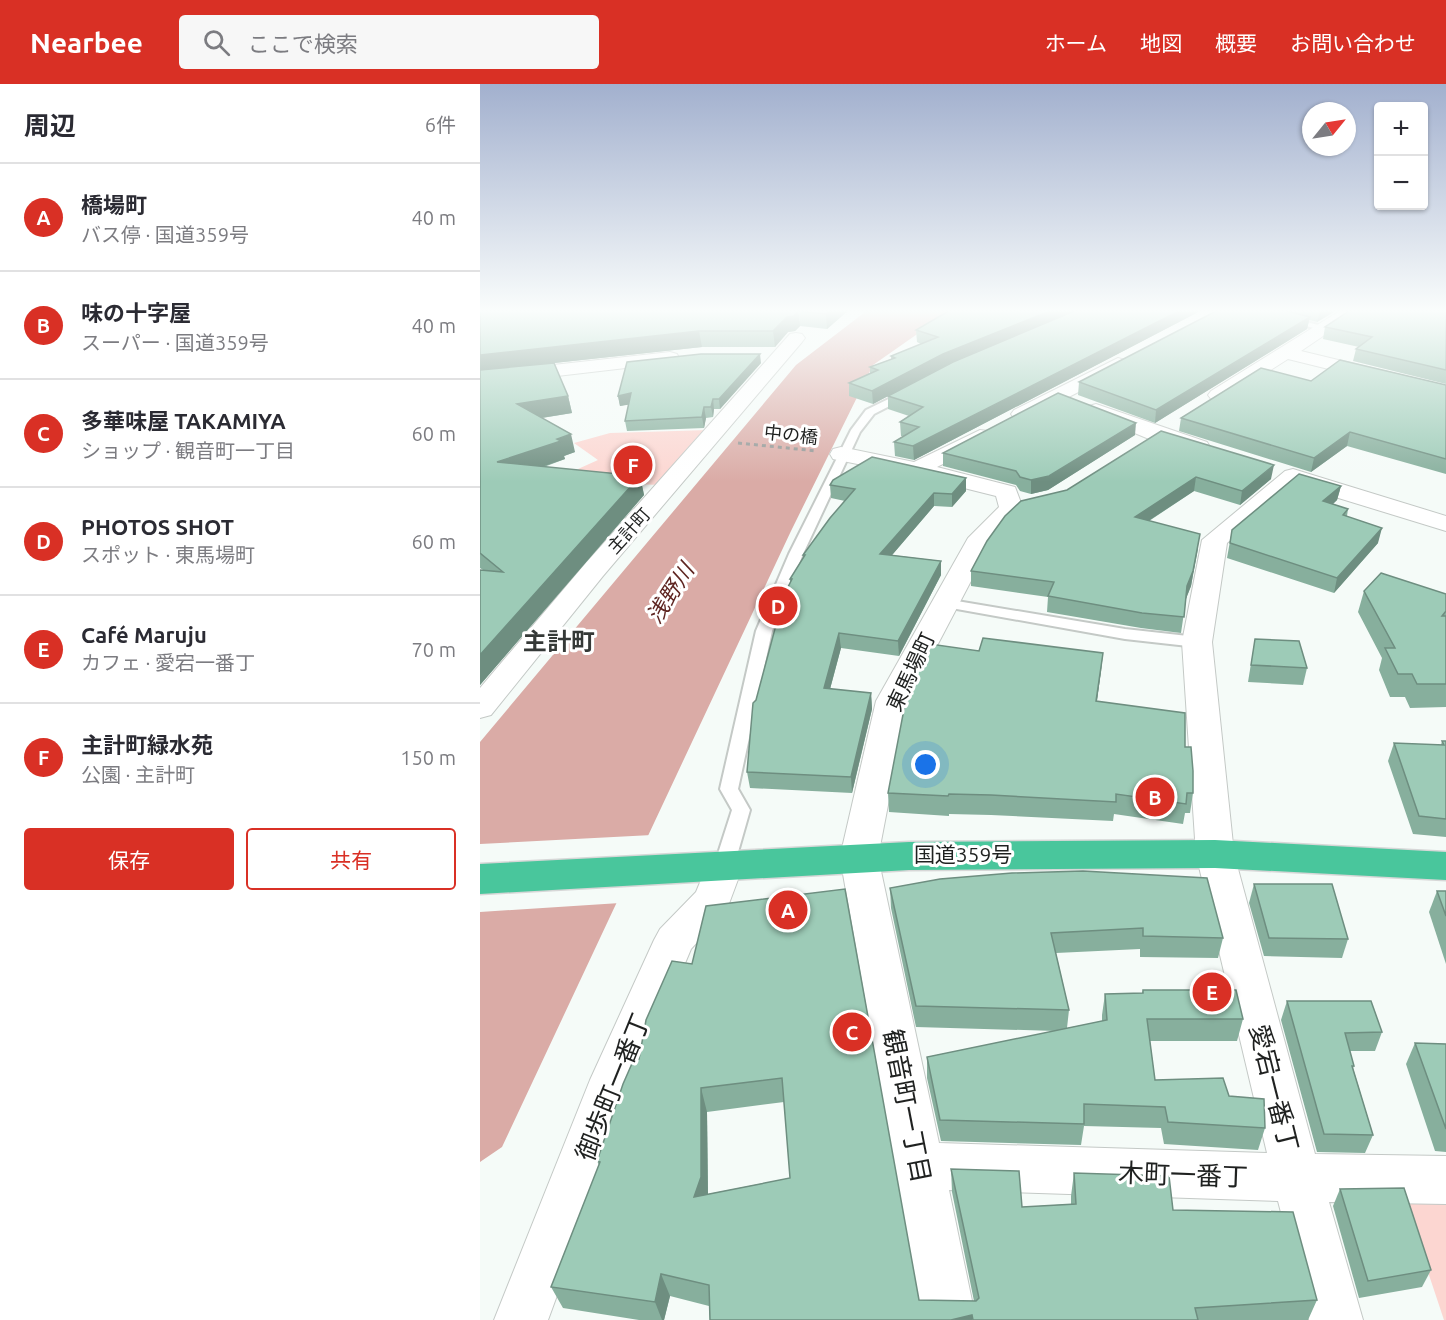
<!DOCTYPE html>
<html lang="ja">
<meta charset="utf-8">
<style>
:root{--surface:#fff;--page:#f7f7f7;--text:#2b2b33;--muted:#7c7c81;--line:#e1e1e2;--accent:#d93025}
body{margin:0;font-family:Ubuntu,"Noto Sans JP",sans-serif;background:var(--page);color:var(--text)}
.controls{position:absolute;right:18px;top:18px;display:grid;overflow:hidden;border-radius:6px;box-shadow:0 2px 4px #0004}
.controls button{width:54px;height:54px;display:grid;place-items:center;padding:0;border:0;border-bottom:2px solid var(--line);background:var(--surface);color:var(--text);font:30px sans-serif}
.compass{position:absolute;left:822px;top:18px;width:54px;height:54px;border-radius:50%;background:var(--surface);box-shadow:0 2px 4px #0004;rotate:60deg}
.you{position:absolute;left:446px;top:681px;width:21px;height:21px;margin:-15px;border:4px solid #fff;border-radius:50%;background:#1a73e8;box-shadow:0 0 0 9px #1a73e833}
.badge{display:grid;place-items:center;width:39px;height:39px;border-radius:50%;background:var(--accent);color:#fff;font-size:20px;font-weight:700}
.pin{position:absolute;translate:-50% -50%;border:3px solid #fff;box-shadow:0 2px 6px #0006}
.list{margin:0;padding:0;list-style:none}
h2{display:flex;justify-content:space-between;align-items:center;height:78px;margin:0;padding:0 24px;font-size:26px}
h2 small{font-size:20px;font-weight:400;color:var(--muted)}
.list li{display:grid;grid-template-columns:39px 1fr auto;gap:18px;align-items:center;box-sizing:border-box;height:108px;padding:0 24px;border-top:2px solid var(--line)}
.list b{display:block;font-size:22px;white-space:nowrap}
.list p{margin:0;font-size:20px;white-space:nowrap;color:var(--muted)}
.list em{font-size:20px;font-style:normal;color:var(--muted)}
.actions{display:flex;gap:12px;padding:18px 24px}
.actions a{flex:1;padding:14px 0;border:2px solid var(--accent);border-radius:6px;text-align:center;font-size:21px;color:var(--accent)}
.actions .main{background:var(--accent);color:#fff}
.icon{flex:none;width:33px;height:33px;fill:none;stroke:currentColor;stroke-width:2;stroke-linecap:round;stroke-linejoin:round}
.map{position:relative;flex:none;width:966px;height:1236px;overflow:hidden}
header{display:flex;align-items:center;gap:36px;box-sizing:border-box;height:84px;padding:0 30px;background:var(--accent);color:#fff}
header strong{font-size:28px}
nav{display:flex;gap:33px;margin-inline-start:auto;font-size:21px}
.search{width:420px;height:54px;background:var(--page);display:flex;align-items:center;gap:15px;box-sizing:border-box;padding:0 21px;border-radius:6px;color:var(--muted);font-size:22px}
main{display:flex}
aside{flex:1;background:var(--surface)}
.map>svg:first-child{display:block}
.green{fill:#fcd6d1}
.water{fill:#daaba6}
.pier{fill:#f5fbf8}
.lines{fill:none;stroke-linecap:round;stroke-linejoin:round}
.lane-casing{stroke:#c4c9c6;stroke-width:4}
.street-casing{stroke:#c4c9c6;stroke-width:2}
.highway-casing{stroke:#d7d7d7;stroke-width:3}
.path{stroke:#919593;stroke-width:3;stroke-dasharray:4 4;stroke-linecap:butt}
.lane{fill:#fff;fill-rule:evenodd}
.street{fill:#fff;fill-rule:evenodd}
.highway{fill:#49c69c;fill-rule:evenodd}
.wall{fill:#87af9d;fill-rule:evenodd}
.shaded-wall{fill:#6e8e80}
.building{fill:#9dcbb7;stroke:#6e8e80;stroke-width:1.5;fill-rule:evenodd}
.labels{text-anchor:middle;stroke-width:6;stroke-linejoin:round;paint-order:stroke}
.far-street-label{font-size:18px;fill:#1f2120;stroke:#fff}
.street-label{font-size:21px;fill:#1f2120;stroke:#fff}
.water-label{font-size:22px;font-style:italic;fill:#5e2521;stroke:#fff}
.quarter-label{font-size:24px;font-weight:bold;fill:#353937;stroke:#fff}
.near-street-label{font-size:26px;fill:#1f2120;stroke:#fff}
</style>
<header>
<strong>Nearbee</strong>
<div class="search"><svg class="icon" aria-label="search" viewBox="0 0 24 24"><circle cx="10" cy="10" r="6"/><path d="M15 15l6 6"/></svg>ここで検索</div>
<nav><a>ホーム</a><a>地図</a><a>概要</a><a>お問い合わせ</a></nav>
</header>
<main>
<aside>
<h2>周辺<small>6件</small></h2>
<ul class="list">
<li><span class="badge">A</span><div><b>橋場町</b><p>バス停 · 国道359号</p></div><em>40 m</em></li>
<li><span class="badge">B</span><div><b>味の十字屋</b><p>スーパー · 国道359号</p></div><em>40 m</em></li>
<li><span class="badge">C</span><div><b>多華味屋 TAKAMIYA</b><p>ショップ · 観音町一丁目</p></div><em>60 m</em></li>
<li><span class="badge">D</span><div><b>PHOTOS SHOT</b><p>スポット · 東馬場町</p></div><em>60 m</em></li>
<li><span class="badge">E</span><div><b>Café Maruju</b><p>カフェ · 愛宕一番丁</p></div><em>70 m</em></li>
<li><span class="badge">F</span><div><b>主計町緑水苑</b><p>公園 · 主計町</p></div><em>150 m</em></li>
</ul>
<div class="actions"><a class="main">保存</a><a>共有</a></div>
</aside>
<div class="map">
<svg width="966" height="1236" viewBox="0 0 966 1236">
<rect width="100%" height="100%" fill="#f5fbf8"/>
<g class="green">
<polygon points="228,346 182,401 150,400 134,409 98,385 118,376 94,359 130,349"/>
<polygon points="925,1119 966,1120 966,1236 964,1236"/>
</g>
<polygon class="water" points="389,225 473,225 393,281 311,447 22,1063 0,1078 0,658 316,281"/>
<polygon class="pier" points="172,751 140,819 0,828 0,760"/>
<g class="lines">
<g class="lane-casing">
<g id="lane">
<polygon points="761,225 776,225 850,244 845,247"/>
<polygon points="427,306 432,309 431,311 394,330 380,348 323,470 292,547 258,705 270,726 254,782 251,787 244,789 237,787 234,782 252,726 240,705 276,547 309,470 371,346 386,326"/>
<polygon points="465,515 645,545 717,553 725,558 717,563 645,555 460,522 458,519"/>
</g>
</g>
<g class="street-casing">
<g id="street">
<polygon points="863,225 883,225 821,267 966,302 966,314 808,275 745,315 731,315 728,311 731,307"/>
<polygon points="316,249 322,250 325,254 322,258 123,492 11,631 0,634 0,604 105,480 310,250"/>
<polygon points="190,268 197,270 199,274 197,278 0,301 0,289"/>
<polygon points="638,274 645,276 647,280 645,284 548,334 541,336 534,334 531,330 534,326"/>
<polygon points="616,320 727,358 730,363 727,368 719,370 669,355 609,330 606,326 609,322"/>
<polygon points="500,346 508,347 511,352 508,357 457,383 535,403 543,424 512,457 428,617 398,773 459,1059 787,1069 716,770 702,558 722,456 805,387 813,385 966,432 966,447 816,401 747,459 732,558 754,770 835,1070 966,1072 966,1120 849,1118 883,1236 829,1236 798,1117 469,1106 496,1236 442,1236 360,773 396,617 488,454 519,423 516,412 436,392 353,375 350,370 353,365 361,363 434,378"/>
<polygon points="244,768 257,772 263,782 247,825 211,865 156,996 68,1236 14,1236 110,996 174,856 180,845 216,808 231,772"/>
</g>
</g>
<g class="highway-casing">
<polygon id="highway" points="735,756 966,768 966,796 735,784 429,786 0,810 0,780 429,758"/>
</g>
<polyline class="path" points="258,359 337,367"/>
<use href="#lane" class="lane"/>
<use href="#street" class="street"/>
<use href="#highway" class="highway"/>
</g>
<g class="wall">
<polygon points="0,225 370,225 347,245 320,242 315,247 308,248 295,263 222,263 74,279 88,312 92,329 62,334 95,368 84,372 85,375 64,383 160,392 164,411 0,601 0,486 3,486 0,484"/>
<polygon points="472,225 724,225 434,376 415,372 414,358 423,352 421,352 420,338 429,332 408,325 408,312 393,320 369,312 369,299 390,289 390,283 411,275 411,272 441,260 437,258 436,246"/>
<polygon points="740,225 859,225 837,238 829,236 827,245 675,339 598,311 599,298"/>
<polygon points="966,225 966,300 873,277 876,265 879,263 843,255 845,243"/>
<polygon points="281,279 240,325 234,325 233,333 226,334 224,344 147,347 145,337 149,320 140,322 138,312"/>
<polygon points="831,297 966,301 966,390 867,362 831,388 699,347 701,334"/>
<polygon points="681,347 791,395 760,421 714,407 669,437 718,465 711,502 706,515 701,549 661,544 567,528 568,513 491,502 491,487 587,406"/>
<polygon points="655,351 568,406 551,410 540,407 536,401 463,382 463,369"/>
<polygon points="350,401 486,407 472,423 454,422 412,471 461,477 461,491 419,572 361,564 350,605 391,609 392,625 372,709 270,704 267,688 276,616 310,499 310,495 323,475 323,471 365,417 351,414"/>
<polygon points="861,402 857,416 853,420 868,425 867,432 898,459 854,509 747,474 752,446"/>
<polygon points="884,507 966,510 966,623 930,624 925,613 910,613 899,586 902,574 878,528"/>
<polygon points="775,555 827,584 823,601 768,598"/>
<polygon points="499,567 623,569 617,618 705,663 713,709 710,729 705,729 703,740 634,730 633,737 511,731 469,730 469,732 409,728 408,709"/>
<polygon points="962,657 966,657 966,753 933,750 908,677 914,659 961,661"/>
<polygon points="774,800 868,855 862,874 784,872 769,819"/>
<polygon points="410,804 743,854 738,874 660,873 660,865 576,869 589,926 587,944 622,937 622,931 625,910 662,909 663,906 763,935 757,957 670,957 675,996 749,1012 785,1044 778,1066 684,1060 681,1044 604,1042 601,1061 461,1057 447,994 447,973 576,947 436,943 411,824"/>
<polygon points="957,807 966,807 966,880 949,828"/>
<path d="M226,822l213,394 55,1 -22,-109 -1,-23 71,38 49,-3v-8l3,-23 99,37 144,90 -9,20h-598l-1,-14 -39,-10 -6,24h-25l-76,-12 -12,-21 48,-122 -2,-4 42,-102 53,-95zM304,1018l6,76 -82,16 -1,-82z"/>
<polygon points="807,917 902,948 895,967 870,967 874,982 873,984 893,1051 885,1069 837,1068 801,936"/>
<polygon points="935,959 966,960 966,1068 955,1067 926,980"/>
<polygon points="860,1105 951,1186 942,1203 879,1214 853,1122"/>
</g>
<g class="shaded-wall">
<polygon points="352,225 370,225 347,245 346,230"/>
<polygon points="575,225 602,225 463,283 393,320 392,307 463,270"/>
<polygon points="703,225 724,225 434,376 433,362"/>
<polygon points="842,225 859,225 837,238 840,227"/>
<polygon points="318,227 320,242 315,247 308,248 295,263 293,247 307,233"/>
<polygon points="830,233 827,245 675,339 676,326"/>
<polygon points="219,247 222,263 0,287 0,271"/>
<polygon points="280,270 281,279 240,325 239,315"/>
<polygon points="151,309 153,320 140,322 138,312"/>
<polygon points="88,312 92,329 42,337 37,320"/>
<polygon points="233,315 234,325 233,333 231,323"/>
<polygon points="224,323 226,334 224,344 222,333"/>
<polygon points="656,339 655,351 568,406 551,410 551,396"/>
<polygon points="870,348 867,362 831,388 834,374"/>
<polygon points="91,350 95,368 84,372 85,375 23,396 17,378"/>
<polygon points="794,381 791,395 760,421 762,407"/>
<polygon points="160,392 164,411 0,601 0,571"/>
<polygon points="716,393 714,407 653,447 655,433"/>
<polygon points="486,394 486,407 472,423 472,410"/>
<polygon points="861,402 857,416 840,432 843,417"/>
<polygon points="454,409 454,422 401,484 400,470"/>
<polygon points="902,444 898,459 854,509 857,494"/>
<polygon points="720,450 711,502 705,517 707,502"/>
<polygon points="461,477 461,491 419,572 418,557"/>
<polygon points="359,549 361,564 346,620 344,604"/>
<polygon points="623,569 621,588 614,636 616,617"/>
<polygon points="391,609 392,625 372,709 371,693"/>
<polygon points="221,1004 227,1028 228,1116 214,1113"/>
<polygon points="181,1190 190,1212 184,1236 182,1236 175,1218"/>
<polygon points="492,1231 492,1236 471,1236"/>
</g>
<g class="building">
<polygon points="0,225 200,225 206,226 222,225 352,225 346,230 318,227 314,232 307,233 293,247 219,247 0,271"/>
<polygon points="472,225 575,225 463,270 392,307 369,299 398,286 390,283 415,274 411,272 458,253 436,246"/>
<polygon points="599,225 703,225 433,362 414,358 439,343 420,338 443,323 408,312 473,278"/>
<polygon points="740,225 799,225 830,233 676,326 599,298"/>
<polygon points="872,225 966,225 966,286 876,265 892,253 845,243"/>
<polygon points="221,270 280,270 239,315 233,315 231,323 224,323 222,333 145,337 151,309 138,312 147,278"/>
<polygon points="860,276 966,301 966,375 870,348 834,374 701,334 781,284 831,297"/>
<polygon points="74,279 88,312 37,320 91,350 77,355 81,357 17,378 160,392 0,571 0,486 23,488 0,469 0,286"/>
<polygon points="578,309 656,339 569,392 551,396 540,393 536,387 463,369"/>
<polygon points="681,347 794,381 762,407 716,393 655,433 720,450 713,487 707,502 704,533 662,529 568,512 574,498 491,487 507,457 525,432 541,417 587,406"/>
<polygon points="392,373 486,394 472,410 454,409 400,470 461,477 418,557 359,549 344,604 391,609 371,693 267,688 273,619 276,616 304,511 312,495 310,495 325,471 323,471 350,434 375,405 350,401 353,396"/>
<polygon points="819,390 861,402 843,417 868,425 863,431 902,444 857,494 750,459 752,446"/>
<polygon points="901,489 966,510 966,527 962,532 966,532 966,600 937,600 932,590 918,590 905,564 915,564 884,507"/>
<polygon points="503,554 623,569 616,617 705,629 705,663 711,663 713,687 713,709 707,709 706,720 636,710 636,718 511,711 469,710 468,712 408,709 429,599 450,560 499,567"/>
<polygon points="775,555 819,557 827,584 771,581"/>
<polygon points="962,657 966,657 966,735 939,732 914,659 964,661"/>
<polygon points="603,787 727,794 743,854 663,852 663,844 571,849 589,926 436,922 410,804 460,795 532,789"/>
<polygon points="774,800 852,800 868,855 789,854"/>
<path d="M365,805l74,411 57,1 3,-3 -28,-129 68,2 3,36 54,-3 -2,-31 95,3 4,34 120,2 24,88 -122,8 3,12h-225l-1,-5 -21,5h-241l-1,-35 -48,-11 -6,28 -104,-15 49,-125 -3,-1 26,-77 11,-25h5l7,-39 26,-59 20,3 14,-58zM302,994l8,100 -96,19 7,-20v-89z"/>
<polygon points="957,807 966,807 966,832"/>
<polygon points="663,906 756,906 763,935 667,935 675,996 743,994 749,1012 784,1015 785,1044 688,1038 685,1023 604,1020 604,1040 460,1036 447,973 627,936 625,910 663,909"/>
<polygon points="807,917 891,917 902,948 865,949 874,982 872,982 893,1051 844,1050"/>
<polygon points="935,959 966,960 966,1045"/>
<polygon points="924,1104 951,1186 888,1197 860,1105"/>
</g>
<linearGradient id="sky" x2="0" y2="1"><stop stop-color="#a2b0ce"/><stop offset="0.57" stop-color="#fafdfc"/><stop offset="1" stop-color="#fafdfc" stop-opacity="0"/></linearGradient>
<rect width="966" height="398" fill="url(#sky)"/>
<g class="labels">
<g class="far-street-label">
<text transform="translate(311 351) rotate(6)" y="6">中の橋</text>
<text transform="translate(149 447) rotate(-48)" y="6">主計町</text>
</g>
<g class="street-label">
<text transform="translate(431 588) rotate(-65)" y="7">東馬場町</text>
<text x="483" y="778">国道359号</text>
</g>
<g class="water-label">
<text transform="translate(190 509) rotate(-57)" y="8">浅野川</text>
</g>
<g class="quarter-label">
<text x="79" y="566">主計町</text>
</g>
<g class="near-street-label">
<text transform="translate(133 1003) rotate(-68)" y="9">御歩町一番丁</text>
<text transform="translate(794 1004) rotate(76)" y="9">愛宕一番丁</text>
<text transform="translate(427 1022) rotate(79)" y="9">観音町一丁目</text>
<text transform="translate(703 1091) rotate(2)" y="9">木町一番丁</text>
</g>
</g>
</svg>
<div class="controls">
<button>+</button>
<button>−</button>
</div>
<svg class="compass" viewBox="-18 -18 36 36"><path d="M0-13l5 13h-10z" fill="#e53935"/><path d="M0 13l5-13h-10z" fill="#7c7c81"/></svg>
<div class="you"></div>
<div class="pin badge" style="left:308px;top:826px">A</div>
<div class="pin badge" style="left:675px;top:713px">B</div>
<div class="pin badge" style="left:372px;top:948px">C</div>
<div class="pin badge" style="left:298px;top:522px">D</div>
<div class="pin badge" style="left:732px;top:908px">E</div>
<div class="pin badge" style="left:153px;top:381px">F</div>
</div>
</main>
